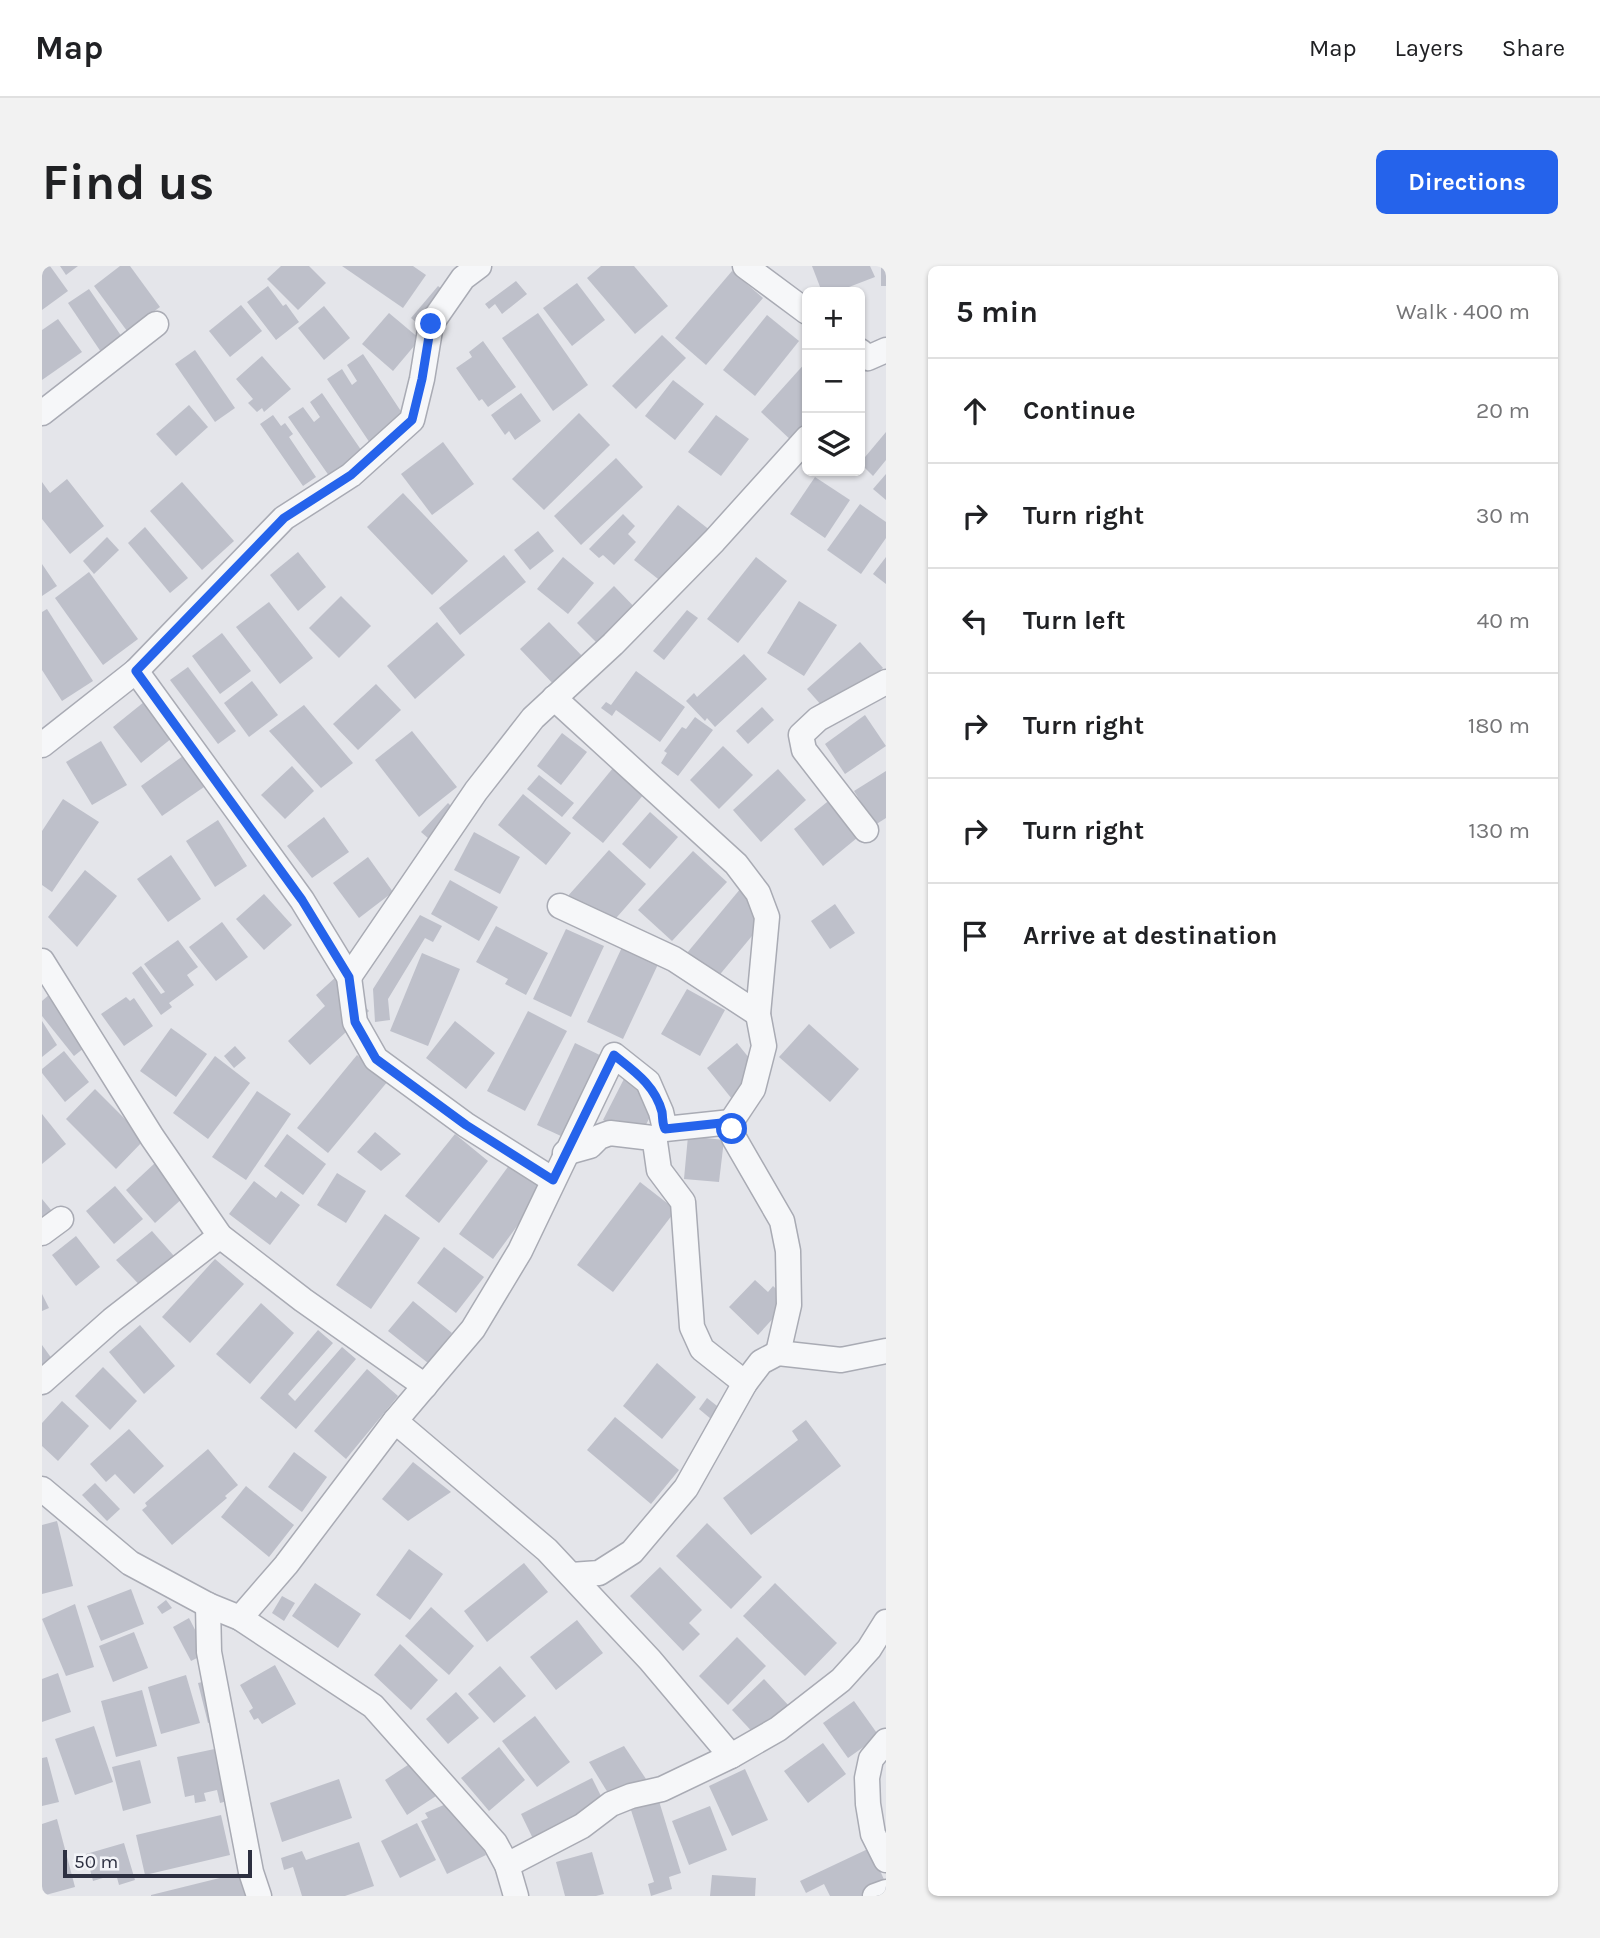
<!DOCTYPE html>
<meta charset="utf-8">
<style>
:root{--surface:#fff;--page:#f2f2f2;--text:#202124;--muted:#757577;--line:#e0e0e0;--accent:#2563eb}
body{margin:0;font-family:Karla,sans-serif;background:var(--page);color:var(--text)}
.controls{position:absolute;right:21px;top:21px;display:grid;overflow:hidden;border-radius:10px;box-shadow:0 2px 5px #0004}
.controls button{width:63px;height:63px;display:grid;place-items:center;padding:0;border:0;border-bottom:2px solid var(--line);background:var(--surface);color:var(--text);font:35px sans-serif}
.scale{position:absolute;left:21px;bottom:18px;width:189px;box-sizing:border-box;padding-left:7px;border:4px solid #2d3041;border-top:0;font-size:19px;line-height:24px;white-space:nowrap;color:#2d3041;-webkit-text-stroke:5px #f3f4f8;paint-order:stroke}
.stop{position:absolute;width:21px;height:21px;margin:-16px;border:5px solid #2563eb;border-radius:50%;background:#fff}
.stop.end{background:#2563eb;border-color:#fff;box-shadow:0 2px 7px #0008}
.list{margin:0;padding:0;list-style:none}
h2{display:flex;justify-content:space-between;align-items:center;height:91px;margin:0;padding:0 28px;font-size:30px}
h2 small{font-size:23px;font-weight:400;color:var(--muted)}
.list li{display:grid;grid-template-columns:46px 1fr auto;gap:21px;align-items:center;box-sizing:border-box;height:105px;padding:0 28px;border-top:2px solid var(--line)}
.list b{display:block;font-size:26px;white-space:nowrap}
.list em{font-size:23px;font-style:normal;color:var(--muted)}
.icon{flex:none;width:38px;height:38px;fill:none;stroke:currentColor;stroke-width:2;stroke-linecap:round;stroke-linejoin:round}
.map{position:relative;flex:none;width:844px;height:1630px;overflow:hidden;border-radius:10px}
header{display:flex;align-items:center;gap:42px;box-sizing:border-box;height:98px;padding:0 35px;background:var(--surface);border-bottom:2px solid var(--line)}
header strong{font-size:33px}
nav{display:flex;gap:38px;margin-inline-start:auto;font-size:24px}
.intro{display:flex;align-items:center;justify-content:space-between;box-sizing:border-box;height:168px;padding:0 42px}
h1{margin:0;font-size:49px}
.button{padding:18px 32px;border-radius:10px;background:var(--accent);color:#fff;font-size:24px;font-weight:700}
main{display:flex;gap:42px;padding:0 42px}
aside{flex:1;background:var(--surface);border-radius:10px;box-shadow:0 2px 5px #0004}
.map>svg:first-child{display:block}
.building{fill:#bec0ca}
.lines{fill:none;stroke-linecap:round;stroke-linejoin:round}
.street-casing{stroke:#a9abb4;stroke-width:27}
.street{stroke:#f6f7f9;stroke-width:24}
.route{stroke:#2563eb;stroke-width:9}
</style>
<header>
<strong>Map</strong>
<nav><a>Map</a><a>Layers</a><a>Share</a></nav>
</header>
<div class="intro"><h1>Find us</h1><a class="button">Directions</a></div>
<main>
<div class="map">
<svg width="844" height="1630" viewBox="0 0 844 1630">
<rect width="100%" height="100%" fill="#e4e5ea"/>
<g class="building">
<polygon points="0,0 8,0 26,25 0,44"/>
<polygon points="18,0 36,0 24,9"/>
<polygon points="78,0 88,0 118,41 85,65 52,20"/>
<polygon points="239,0 267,0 284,17 256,44 225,13"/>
<polygon points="300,0 371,0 384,9 361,42"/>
<polygon points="559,0 592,0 626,40 593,68 545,12"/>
<polygon points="770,0 828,0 833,11 794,26 780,26"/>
<rect x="839" y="0" width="5" height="20"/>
<polygon points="690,5 721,32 664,99 633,72"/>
<polygon points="474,15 485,28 460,48 453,38 447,43 443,38"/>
<polygon points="535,17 563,54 530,80 501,42"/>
<polygon points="226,20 241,40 244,38 257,56 234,74 205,36"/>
<polygon points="396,20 408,30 381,62 369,52"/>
<polygon points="47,23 80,71 59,86 26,37"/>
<polygon points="199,39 220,65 188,91 167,65"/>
<polygon points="282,40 308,72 282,94 256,62"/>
<polygon points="347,47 378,73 351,105 320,78"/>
<polygon points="496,47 546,119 511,145 460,72"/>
<polygon points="725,49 757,75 713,130 681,104"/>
<polygon points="16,53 40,86 0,114 0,64"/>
<polygon points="620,69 644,92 594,143 570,120"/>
<polygon points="441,75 474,121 446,141 440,133 437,135 414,102 430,91 427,86"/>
<polygon points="153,84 193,142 173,156 133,98"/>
<polygon points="321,88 370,162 334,186 285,113 300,103 310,119 315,115 305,99"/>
<polygon points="220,90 249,123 222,146 220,142 215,146 206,137 211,133 194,113"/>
<polygon points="765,95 765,161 751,176 719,146"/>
<polygon points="631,114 662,138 633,174 603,150"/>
<polygon points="280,127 326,194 292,217 246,151 261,141 272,156 278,151 268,136"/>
<polygon points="479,127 499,155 473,174 467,165 463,169 449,149"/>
<polygon points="147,139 166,161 134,190 114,168"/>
<polygon points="537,147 568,179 502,244 470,213"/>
<polygon points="231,149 239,160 243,157 251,168 247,171 274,211 261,220 218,158"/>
<polygon points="674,149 707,173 679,210 646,186"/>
<polygon points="844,166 844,194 831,210 818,197"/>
<polygon points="401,176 432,218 390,249 359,208"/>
<polygon points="574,192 601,221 539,279 512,250"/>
<polygon points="844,208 844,234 831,223"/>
<polygon points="773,211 808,234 783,272 748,248"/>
<polygon points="25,213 62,260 28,288 0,253 0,216 8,227"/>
<polygon points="140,216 192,275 160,304 108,245"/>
<polygon points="361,227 426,295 390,329 325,261"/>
<polygon points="818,238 844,256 844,272 819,308 785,284"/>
<polygon points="636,239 669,265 625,320 592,294"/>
<polygon points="581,248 593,260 586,268 594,276 572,299 561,289 557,292 547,283"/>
<polygon points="103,261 146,312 128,327 86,277"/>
<polygon points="496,265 512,285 488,304 472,284"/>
<polygon points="65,271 77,284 52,308 41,295"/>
<polygon points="256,286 284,321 256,345 228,309"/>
<polygon points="462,289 484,316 418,369 397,342"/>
<polygon points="521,291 552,317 526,348 495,323"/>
<polygon points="714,291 745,315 696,377 665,353"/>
<polygon points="844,291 844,318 831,308"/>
<polygon points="0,298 15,320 0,330"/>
<polygon points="47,306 96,373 61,399 13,332"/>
<polygon points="572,320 602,351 565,387 535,357"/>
<polygon points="299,330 329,360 297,392 267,362"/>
<polygon points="757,335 795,359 762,410 725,387"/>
<polygon points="227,336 271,392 238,418 194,361"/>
<polygon points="5,343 51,415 20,435 0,404 0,346"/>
<polygon points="645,344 656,352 622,394 611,385"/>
<polygon points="395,356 423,389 373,433 345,400"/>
<polygon points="507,356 545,395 516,423 478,383"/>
<polygon points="180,367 209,405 178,428 150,390"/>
<polygon points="818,376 841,402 788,449 765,423"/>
<polygon points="702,388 725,413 673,461 665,452 663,455 644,435 652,427 655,431"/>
<polygon points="146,401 194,465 176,478 128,414"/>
<polygon points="594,405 643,441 618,476 574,444 570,450 559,442 564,436 569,439"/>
<polygon points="210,415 236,449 207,471 182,437"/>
<polygon points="334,418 359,444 316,484 291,458"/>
<polygon points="102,436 130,472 99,497 71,461"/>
<polygon points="262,439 311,497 279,522 227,465"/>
<polygon points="720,441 732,454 706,478 694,465"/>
<polygon points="823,449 844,480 803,508 783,478"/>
<polygon points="653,451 671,464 636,510 619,497 625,487 622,485 640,461 644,463"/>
<polygon points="370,465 415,521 377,551 333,494"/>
<polygon points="520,467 545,486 519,519 495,500"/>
<polygon points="59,475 85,519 50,539 24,496"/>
<polygon points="681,480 711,509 677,543 648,514"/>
<polygon points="141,490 162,521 120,550 99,520"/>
<polygon points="250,500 272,525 243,553 219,529"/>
<polygon points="571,502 602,528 561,577 530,552"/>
<polygon points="736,503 764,534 719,576 691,544"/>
<polygon points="844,505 844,552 833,559 812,525"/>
<polygon points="497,509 532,537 520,551 485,523"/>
<polygon points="481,528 529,567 504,599 456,559"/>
<polygon points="790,532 821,567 781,600 752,563"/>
<polygon points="21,533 57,556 10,626 0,619 0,565"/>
<polygon points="406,537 420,551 394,579 379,566"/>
<polygon points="608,546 636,571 608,603 580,578"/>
<polygon points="282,551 307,586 270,612 245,580"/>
<polygon points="176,554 205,600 173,621 144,575"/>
<polygon points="432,566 478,591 458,628 412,604"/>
<polygon points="567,584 604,618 568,659 525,631"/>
<polygon points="651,585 685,616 630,675 596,644"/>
<polygon points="129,589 159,633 126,656 95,613"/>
<polygon points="326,591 351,626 317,652 291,617"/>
<polygon points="43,604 75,630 35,681 6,651"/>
<polygon points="408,614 456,641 437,675 389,648"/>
<polygon points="699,622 729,647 675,712 645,687"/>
<polygon points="222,628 250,659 222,684 194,653"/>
<polygon points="793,638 813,667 788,683 769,655"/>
<polygon points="378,649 400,660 391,676 383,672 346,733 348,754 333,756 331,723"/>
<polygon points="180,656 206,691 174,715 147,681"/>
<polygon points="454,660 506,687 484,729 463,718 466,713 434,696"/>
<polygon points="524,663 562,680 529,751 491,733"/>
<polygon points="136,674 156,701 145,709 152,719 127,737 130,741 119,749 90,707 99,700 119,728 123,726 102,698"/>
<polygon points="582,677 618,694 581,773 545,756"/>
<polygon points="380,687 418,703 386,780 348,765"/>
<polygon points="295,710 327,745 268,799 246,775 283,740 274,729"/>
<polygon points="645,723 683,744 658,790 619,768"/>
<polygon points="8,728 47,778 32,790 0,750 0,735"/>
<polygon points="84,731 88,735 92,732 111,760 82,780 59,748"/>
<polygon points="486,745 525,765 483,845 445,825"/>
<polygon points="0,755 15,779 0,791"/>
<polygon points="413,755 453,787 424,823 384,792"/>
<polygon points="767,758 817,803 788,836 737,791"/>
<polygon points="129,762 165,788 134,831 98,805"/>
<polygon points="533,777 570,795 532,876 495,859"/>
<polygon points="695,777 724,813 694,838 665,802"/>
<polygon points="193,780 204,792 192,802 182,790"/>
<polygon points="22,785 47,816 23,836 0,807 0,803"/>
<polygon points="315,789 346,815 286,887 255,862"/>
<polygon points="173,790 208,817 166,873 131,847"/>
<polygon points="585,807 621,826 597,872 561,854"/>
<polygon points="53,823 103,873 74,903 24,853"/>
<polygon points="215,825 249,848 204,914 170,891"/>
<polygon points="0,848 24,878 0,898"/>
<polygon points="333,866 359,888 339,905 315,886"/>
<polygon points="245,868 284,898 261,929 222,900"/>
<polygon points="413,868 446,895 397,957 363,930"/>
<polygon points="646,870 682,874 677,916 642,913"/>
<polygon points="113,897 142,931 113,957 84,924"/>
<polygon points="468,898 502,923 451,993 417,968"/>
<polygon points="295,907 324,925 304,957 275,939"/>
<polygon points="212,915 234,932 239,925 258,939 228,979 187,948"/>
<polygon points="598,916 634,944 571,1026 535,999"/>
<polygon points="73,920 101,953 72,978 44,945"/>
<polygon points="0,933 19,956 0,972"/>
<polygon points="343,948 378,972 329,1043 294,1019"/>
<polygon points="110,965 139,998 105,1027 74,994"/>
<polygon points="34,970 58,1001 34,1020 10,989"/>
<polygon points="402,981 442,1011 414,1047 375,1017"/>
<polygon points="173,993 202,1018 148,1077 120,1051"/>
<polygon points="713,1014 726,1026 731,1020 747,1035 716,1069 687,1041"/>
<polygon points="0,1028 7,1042 0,1045"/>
<polygon points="371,1035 410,1067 386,1097 346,1065"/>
<polygon points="219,1037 252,1067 208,1118 174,1088"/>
<polygon points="98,1059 133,1100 102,1128 67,1086"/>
<polygon points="276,1064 291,1077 246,1128 253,1135 300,1081 314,1093 254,1163 218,1132"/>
<polygon points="0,1079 13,1097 0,1107"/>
<polygon points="615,1097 654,1131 620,1173 581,1140"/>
<polygon points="61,1101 95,1135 68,1164 33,1130"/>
<polygon points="325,1103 356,1130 304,1193 272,1165"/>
<polygon points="665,1132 684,1147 675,1158 657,1143"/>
<polygon points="20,1135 47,1160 16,1195 0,1180 0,1157"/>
<polygon points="573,1151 637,1204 609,1238 545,1184"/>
<polygon points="764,1154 799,1200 709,1269 681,1232 756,1174 750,1165"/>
<polygon points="87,1163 122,1200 92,1228 73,1208 64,1216 48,1198"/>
<polygon points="166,1183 196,1219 183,1230 185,1232 130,1279 100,1244 105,1240 103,1237"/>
<polygon points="252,1186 285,1211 260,1246 226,1221"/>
<polygon points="371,1196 409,1226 366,1255 340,1233"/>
<polygon points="53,1217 78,1243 65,1255 40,1229"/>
<polygon points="204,1220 252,1259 227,1291 179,1251"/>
<polygon points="15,1255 31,1320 0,1328 0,1259"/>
<polygon points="665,1257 720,1311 689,1343 634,1290"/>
<polygon points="367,1283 401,1308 368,1354 334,1329"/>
<polygon points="482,1297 506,1326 445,1376 422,1345"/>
<polygon points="618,1301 660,1344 647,1357 658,1368 641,1385 588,1330"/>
<polygon points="273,1317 319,1348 296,1382 250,1350"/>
<polygon points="733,1317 795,1377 763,1410 701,1350"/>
<polygon points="89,1323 102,1358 59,1375 45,1340"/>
<polygon points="240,1330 253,1337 242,1355 230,1347"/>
<polygon points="124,1334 130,1342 120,1348 115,1341"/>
<polygon points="33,1338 52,1401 24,1410 0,1353"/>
<polygon points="389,1341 432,1380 407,1409 363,1370"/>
<polygon points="147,1352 165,1387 149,1395 131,1361"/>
<polygon points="535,1354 561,1387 514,1424 488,1391"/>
<polygon points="92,1366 106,1402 71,1416 57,1380"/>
<polygon points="695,1371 724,1400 686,1439 657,1410"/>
<polygon points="358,1378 396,1414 369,1444 332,1409"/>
<polygon points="233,1399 254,1438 220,1458 216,1452 212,1454 207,1445 211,1442 198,1419"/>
<polygon points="458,1400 484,1430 452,1457 426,1428"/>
<polygon points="16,1407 29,1446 0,1456 0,1413"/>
<polygon points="144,1409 158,1457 119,1468 106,1421"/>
<polygon points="172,1413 181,1453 166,1457 156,1417"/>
<polygon points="722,1413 748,1441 716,1472 690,1444"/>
<polygon points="100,1424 115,1480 74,1491 59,1435"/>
<polygon points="414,1426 437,1452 406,1478 384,1453"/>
<polygon points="812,1435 837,1470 806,1492 781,1457"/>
<polygon points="493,1450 528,1496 495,1521 460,1475"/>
<polygon points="52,1460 71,1516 33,1529 13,1473"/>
<polygon points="781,1477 804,1508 766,1537 742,1505"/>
<polygon points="582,1480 608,1519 574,1540 547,1496"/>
<polygon points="182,1481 193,1533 178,1537 175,1524 162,1527 164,1535 153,1537 152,1529 143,1531 135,1491"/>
<polygon points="457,1481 483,1514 447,1545 419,1512"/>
<polygon points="5,1491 17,1536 0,1540 0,1492"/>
<polygon points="98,1494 109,1537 81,1545 70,1501"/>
<polygon points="372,1495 394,1530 365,1549 343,1514"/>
<polygon points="703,1503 726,1554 690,1570 667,1520"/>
<polygon points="550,1512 569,1550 497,1585 479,1548"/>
<polygon points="297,1513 310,1552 240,1576 228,1537"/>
<polygon points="411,1535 427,1554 444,1589 405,1608 379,1555 386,1552 383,1547"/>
<polygon points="617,1535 639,1607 627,1611 630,1623 609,1630 606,1618 612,1616 589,1544"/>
<polygon points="668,1540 685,1584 647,1599 630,1555"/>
<polygon points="179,1549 188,1589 103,1609 94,1569"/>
<polygon points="15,1553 33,1621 0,1630 0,1558"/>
<polygon points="375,1557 394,1594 358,1612 339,1575"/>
<polygon points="317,1576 332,1620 303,1630 260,1630 251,1601 242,1604 239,1592 260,1585 264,1594"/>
<polygon points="82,1577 93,1614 77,1619 74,1608 51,1615 44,1588"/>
<polygon points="828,1582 844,1618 819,1630 788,1630 782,1618 764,1627 758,1615"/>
<polygon points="550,1586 562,1628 554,1630 523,1630 514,1596"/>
<polygon points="202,1606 207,1630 109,1630 109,1629"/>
<polygon points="670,1609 714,1612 713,1630 668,1630"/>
</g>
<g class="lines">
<g class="street-casing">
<g id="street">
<polyline points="703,0 765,46"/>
<polyline points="818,85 826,92 844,84"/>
<polyline points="0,147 114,58"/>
<polyline points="94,405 260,634 307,711 313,756 334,793 424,859 511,914"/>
<polyline points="512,432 694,598 716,627 725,651 716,748 722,780 711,823 689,856 692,872 740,955 746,985 747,1039 736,1087"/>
<polyline points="0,479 94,405 242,252 309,209 370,154 380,113 389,58 421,12 437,0"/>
<polyline points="824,564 762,484 759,469 776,453 844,416"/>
<polyline points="518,640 632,693 716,748"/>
<polyline points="0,695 110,871 178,970 261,1034 383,1120"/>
<polyline points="307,711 434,525 491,452 571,378 672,275 765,172"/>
<polyline points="523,887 548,880 557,871 568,867 610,872 613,876 617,904 641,936 650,1061 660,1083 703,1117"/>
<polyline points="0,967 19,953"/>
<polyline points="0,1116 70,1054 178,970"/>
<polyline points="353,1155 505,1284 608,1394 689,1490"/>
<polyline points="0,1223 88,1297 166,1339 198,1352 331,1440 453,1577 465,1599 474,1630"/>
<polyline points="529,1309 557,1307 590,1286 644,1222 703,1117 719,1096 736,1087 799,1094 844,1085"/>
<polyline points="166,1339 167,1386 209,1606 217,1630"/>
<polyline points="198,1352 244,1299 353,1155 431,1063 478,985 572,789 606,816 619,846 623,863 689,856"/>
<polyline points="844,1475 829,1493 825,1512 826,1538 831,1568 844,1594"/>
<polyline points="465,1599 540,1560 569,1538 589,1530 620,1523 689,1490 736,1463 799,1414 827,1383 844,1356"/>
<polyline points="833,1630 844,1626"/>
</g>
</g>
<use href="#street" class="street"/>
</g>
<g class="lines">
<path class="route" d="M389,58l-9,55 -10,41 -61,55 -67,43 -148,153 166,229 47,77 6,45 21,37 90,66 87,55 61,-125c20,16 41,30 48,57 1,7 0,11 3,17l66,-7 1,7"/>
</g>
</svg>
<div class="controls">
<button>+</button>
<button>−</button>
<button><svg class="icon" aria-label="layers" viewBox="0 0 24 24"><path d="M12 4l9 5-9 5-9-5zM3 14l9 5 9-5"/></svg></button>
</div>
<div class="scale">50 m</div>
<div class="stop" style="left:690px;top:863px"></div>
<div class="stop end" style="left:389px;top:58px"></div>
</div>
<aside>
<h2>5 min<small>Walk · 400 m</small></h2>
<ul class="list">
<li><svg class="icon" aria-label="ahead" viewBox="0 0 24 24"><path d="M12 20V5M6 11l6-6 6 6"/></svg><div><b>Continue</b></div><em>20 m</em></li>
<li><svg class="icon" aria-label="right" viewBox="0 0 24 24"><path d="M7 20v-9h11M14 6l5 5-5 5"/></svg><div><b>Turn right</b></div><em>30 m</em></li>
<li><svg class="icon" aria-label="left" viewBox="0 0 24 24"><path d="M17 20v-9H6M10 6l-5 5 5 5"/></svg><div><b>Turn left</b></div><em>40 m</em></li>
<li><svg class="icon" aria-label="right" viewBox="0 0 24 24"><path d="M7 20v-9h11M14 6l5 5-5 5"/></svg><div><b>Turn right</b></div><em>180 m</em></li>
<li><svg class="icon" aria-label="right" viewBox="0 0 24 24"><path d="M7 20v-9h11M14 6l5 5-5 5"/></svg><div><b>Turn right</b></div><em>130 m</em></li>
<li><svg class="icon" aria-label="arrive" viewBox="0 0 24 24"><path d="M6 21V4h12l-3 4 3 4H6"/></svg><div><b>Arrive at destination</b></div></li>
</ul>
</aside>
</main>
